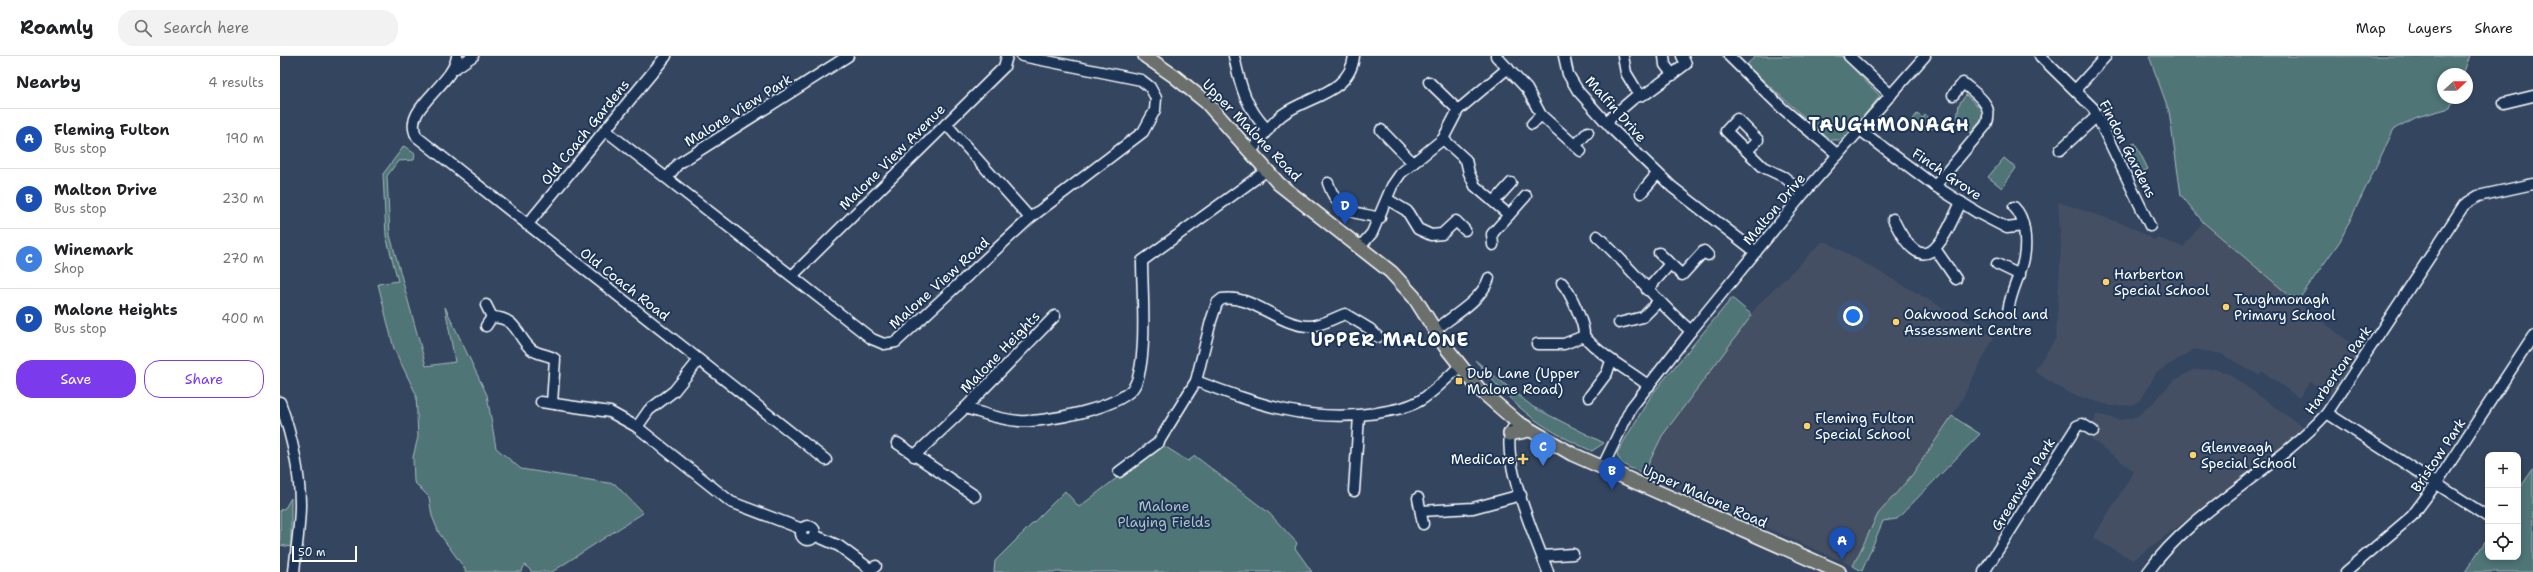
<!DOCTYPE html>
<meta charset="utf-8">
<style>
:root{--surface:#fff;--page:#f2f2f2;--text:#202124;--muted:#757577;--line:#e0e0e0;--accent:#7c3aed}
body{margin:0;font-family:"Shantell Sans",sans-serif;background:var(--page);color:var(--text)}
.controls{position:absolute;right:12px;bottom:12px;display:grid;overflow:hidden;border-radius:8px;box-shadow:0 2px 6px #0003}
.controls button{width:36px;height:36px;display:grid;place-items:center;padding:0;border:0;border-bottom:1px solid var(--line);background:var(--surface);color:var(--text);font:20px sans-serif}
.compass{position:absolute;left:2157px;top:12px;width:36px;height:36px;border-radius:50%;background:var(--surface);box-shadow:0 2px 6px #0003;rotate:68deg}
.scale{position:absolute;left:12px;bottom:10px;width:65px;box-sizing:border-box;padding-left:4px;border:2px solid #fff;border-top:0;font-size:11px;line-height:14px;white-space:nowrap;color:#fff;-webkit-text-stroke:3px #1d3557;paint-order:stroke}
.you{position:absolute;left:1573px;top:260px;width:14px;height:14px;margin:-10px;border:3px solid #fff;border-radius:50%;background:#1a73e8;box-shadow:0 0 0 6px #1a73e833}
.badge{display:grid;place-items:center;width:26px;height:26px;border-radius:50%;background:var(--accent);color:#fff;font-size:13px;font-weight:700}
.pin{position:absolute;translate:-50% -33px;filter:drop-shadow(0 1px 2px #0008)}
.pin::after{content:'';position:absolute;top:21px;width:14px;height:12px;background:inherit;clip-path:polygon(0 0,100% 0,50% 100%)}
.list{margin:0;padding:0;list-style:none}
h2{display:flex;justify-content:space-between;align-items:center;height:52px;margin:0;padding:0 16px;font-size:17px}
h2 small{font-size:13px;font-weight:400;color:var(--muted)}
.list li{display:grid;grid-template-columns:26px 1fr auto;gap:12px;align-items:center;box-sizing:border-box;height:60px;padding:0 16px;border-top:1px solid var(--line)}
.list b{display:block;font-size:15px;white-space:nowrap}
.list p{margin:0;font-size:13px;white-space:nowrap;color:var(--muted)}
.list em{font-size:13px;font-style:normal;color:var(--muted)}
.actions{display:flex;gap:8px;padding:12px 16px}
.actions a{flex:1;padding:9px 0;border:1px solid var(--accent);border-radius:16px;text-align:center;font-size:14px;color:var(--accent)}
.actions .main{background:var(--accent);color:#fff}
.icon{flex:none;width:22px;height:22px;fill:none;stroke:currentColor;stroke-width:2;stroke-linecap:round;stroke-linejoin:round}
.map{position:relative;flex:none;width:2253px;height:516px;overflow:hidden}
header{display:flex;align-items:center;gap:24px;box-sizing:border-box;height:56px;padding:0 20px;background:var(--surface);border-bottom:1px solid var(--line)}
header strong{font-size:19px}
nav{display:flex;gap:22px;margin-inline-start:auto;font-size:14px}
.search{width:280px;height:36px;background:var(--page);display:flex;align-items:center;gap:10px;box-sizing:border-box;padding:0 14px;border-radius:16px;color:var(--muted);font-size:15px}
main{display:flex}
aside{flex:1;background:var(--surface)}
.map>svg:first-child{display:block}
.built{fill:#445064}
.green{fill:#4f7476;stroke:#a7baba}
.lines{fill:none;stroke-linecap:round;stroke-linejoin:round}
.minor-casing{stroke:#fff;stroke-width:13}
.major-casing{stroke:#fff;stroke-width:16}
.minor{stroke:#1d3557;stroke-width:10}
.major{stroke:#6c706d;stroke-width:13}
.poi-dot{fill:#ffd166;stroke:#1d3557;stroke-width:1.5}
.labels{text-anchor:middle;stroke-width:4;stroke-linejoin:round;paint-order:stroke}
.street-label{font-size:14px;fill:#fff;stroke:#1d3557}
.poi-label{font-size:14px;fill:#fff;stroke:#1d3557;text-anchor:start}
.park-label{font-size:14px;fill:#b0c0c1;stroke:#1d3557}
.district-label{font-size:18px;font-weight:bold;letter-spacing:1px;fill:#fff;stroke:#1d3557}
</style>
<header>
<strong>Roamly</strong>
<div class="search"><svg class="icon" aria-label="search" viewBox="0 0 24 24"><circle cx="10" cy="10" r="6"/><path d="M15 15l6 6"/></svg>Search here</div>
<nav><a>Map</a><a>Layers</a><a>Share</a></nav>
</header>
<main>
<aside>
<h2>Nearby<small>4 results</small></h2>
<ul class="list">
<li><span class="badge" style="background:#1a4fb4">A</span><div><b>Fleming Fulton</b><p>Bus stop</p></div><em>190 m</em></li>
<li><span class="badge" style="background:#1a4fb4">B</span><div><b>Malton Drive</b><p>Bus stop</p></div><em>230 m</em></li>
<li><span class="badge" style="background:#3f7fe0">C</span><div><b>Winemark</b><p>Shop</p></div><em>270 m</em></li>
<li><span class="badge" style="background:#1a4fb4">D</span><div><b>Malone Heights</b><p>Bus stop</p></div><em>400 m</em></li>
</ul>
<div class="actions"><a class="main">Save</a><a>Share</a></div>
</aside>
<div class="map">
<svg width="2253" height="516" viewBox="0 0 2253 516">
<rect width="100%" height="100%" fill="#34455f"/>
<filter id="ink" filterUnits="userSpaceOnUse"><feTurbulence type="fractalNoise" baseFrequency=".025" numOctaves="2"/><feDisplacementMap in="SourceGraphic" scale="8" xChannelSelector="R" yChannelSelector="G"/><feConvolveMatrix kernelMatrix="1 2 1 2 8 2 1 2 1" color-interpolation-filters="sRGB"/></filter>
<g filter="url(#ink)">
<g class="built">
<polygon points="1778,146 1850,170 1874,184 1878,182 1903,191 1923,166 2017,246 2080,294 2051,339 2030,326 2019,342 1982,315 1979,319 1941,298 1914,293 1876,317 1861,344 1852,349 1831,350 1788,337 1754,315 1776,282 1781,190"/>
<polygon points="1542,186 1547,186 1714,281 1678,351 1632,419 1598,458 1573,510 1364,417 1382,380 1478,249"/>
<polygon points="1934,313 1949,318 2027,374 1853,504 1813,482 1854,415 1811,383 1816,358 1840,364 1856,361 1872,348 1893,325 1913,314"/>
</g>
<g class="green">
<polygon points="1476,0 1561,0 1600,40 1567,81 1560,84 1550,84 1466,9"/>
<polygon points="1869,0 2190,0 2183,18 2163,18 2163,42 2174,42 2170,52 2137,61 2114,73 2060,185 2017,246 1923,166 1901,139 1889,55"/>
<polygon points="1686,39 1703,55 1702,63 1691,77 1677,65 1679,48"/>
<path d="M1637,58l6,4 2,-3 13,11c-11,5 -19,4 -28,-3z"/>
<polygon points="1855,87 1868,113 1857,119 1844,92"/>
<polygon points="124,90 135,98 134,104 118,105 107,120 110,179 146,310 175,306 165,251 207,339 216,392 241,413 335,428 363,457 272,516 252,516 245,509 241,516 185,516 185,513 159,477 152,460 149,441 134,426 133,401 138,381 136,338 114,293 98,228 118,225 106,180 103,118"/>
<polygon points="1724,102 1736,112 1722,132 1708,121"/>
<path d="M1452,242l20,17 -90,121 -18,37c-11,-4 -25,-7 -27,-20l35,-59z"/>
<path d="M1195,304l58,47 71,36 -12,8c-58,-26 -77,-44 -117,-91z"/>
<polygon points="1672,360 1700,378 1617,463 1603,465 1582,515 1573,510 1598,458 1632,419"/>
<polygon points="881,388 908,405 915,400 989,457 1017,487 1015,492 1032,516 714,516 715,505 785,435 799,451"/>
<polygon points="2253,413 2253,516 2185,516 2208,481 2208,501 2238,501 2238,435"/>
<polygon points="11,442 11,491 0,489 0,454 5,452"/>
</g>
<g class="lines">
<g class="minor-casing">
<g id="minor">
<path d="M177,0c-3,29 -57,53 -40,81l409,323"/>
<path d="M954,0c6,29 12,53 34,74"/>
<polyline points="1216,0 1247,33 1261,59 1301,95"/>
<polyline points="1284,0 1288,18 1298,35 1333,74 1392,131 1476,196"/>
<polyline points="1343,0 1346,17 1360,40"/>
<polyline points="1384,0 1385,9 1393,19"/>
<polyline points="1449,0 1502,52 1558,99"/>
<polyline points="1569,0 1611,39"/>
<polyline points="1760,0 1813,52 1870,170"/>
<polyline points="174,13 193,0"/>
<polyline points="1149,26 1178,54"/>
<polyline points="1796,33 1826,0"/>
<polyline points="2224,47 2253,40"/>
<polyline points="1326,66 1354,42 1367,37 1406,8 1402,0"/>
<polyline points="666,68 750,162"/>
<polyline points="1252,68 1261,59"/>
<polyline points="325,74 592,283 604,288 616,286 750,162 863,76 875,54 876,42 870,31 861,24 742,0"/>
<polyline points="1101,74 1133,107"/>
<polyline points="1580,74 1655,130 1698,157 1727,172 1743,170"/>
<polyline points="1163,83 1186,104 1189,117 1195,130 1229,159"/>
<polyline points="1295,90 1308,76"/>
<polyline points="1780,94 1817,60"/>
<polyline points="1467,95 1478,84 1457,63 1446,75 1483,111 1504,121 1524,137"/>
<path d="M970,97c10,-13 19,-28 32,-38 25,-19 68,-21 72,-59"/>
<polyline points="387,122 398,108 568,0"/>
<path d="M1048,127c11,32 24,28 52,35"/>
<path d="M1655,130l51,-61c9,-20 -9,-30 -23,-42l-10,12"/>
<polyline points="1361,137 1377,118"/>
<polyline points="1107,143 1127,155 1138,173 1151,179 1162,178 1176,165 1185,174"/>
<polyline points="1214,146 1231,127"/>
<path d="M1613,163c32,66 49,24 68,-17"/>
<polyline points="247,169 386,0"/>
<path d="M1317,180c33,30 59,66 94,95"/>
<polyline points="1213,189 1212,178 1246,140"/>
<polyline points="1080,191 1092,177 1112,130 1121,117 1163,83 1178,54 1228,12"/>
<polyline points="1656,194 1676,223"/>
<polyline points="1379,197 1402,219 1424,195 1428,199"/>
<polyline points="1717,208 1740,219"/>
<polyline points="512,220 724,11 727,0"/>
<path d="M1282,227c8,9 23,41 22,53 18,21 43,33 65,50"/>
<polyline points="1367,234 1390,208"/>
<path d="M1728,255c5,-33 22,-44 16,-82 -1,-8 -4,-16 -10,-22"/>
<path d="M212,261c26,1 24,19 39,32 7,6 17,5 24,10l-3,44"/>
<polyline points="1339,267 1363,261 1378,246"/>
<polyline points="206,270 212,261 206,249"/>
<path d="M1155,274c18,-14 47,-30 54,-52"/>
<polyline points="1257,288 1284,288 1304,280"/>
<path d="M916,325c64,24 112,42 181,32 15,-3 31,-5 44,-13 14,-9 27,-23 39,-34"/>
<polyline points="1309,341 1327,317 1331,305"/>
<path d="M0,346c11,32 20,68 20,102 0,23 -4,46 -6,68"/>
<polyline points="261,346 330,356 357,371 451,446 522,473"/>
<path d="M685,352c18,5 35,12 54,13 23,2 105,-13 116,-36 13,-25 7,-94 7,-124l124,-90"/>
<polyline points="2047,357 2208,461"/>
<polyline points="357,371 369,354 394,335 419,304"/>
<path d="M1232,373c-13,27 25,113 36,143"/>
<polyline points="617,387 695,440"/>
<polyline points="634,400 685,352 775,260"/>
<polyline points="1322,412 1351,352 1411,275 1524,137 1645,0"/>
<path d="M839,416l39,-29 38,-62 15,-60 6,-18 5,-4c31,-5 56,27 88,27 11,0 24,-8 35,-12l25,15 8,8"/>
<polyline points="1074,435 1079,360"/>
<polyline points="1138,442 1143,468"/>
<polyline points="1141,455 1193,452 1241,439"/>
<circle cx="528" cy="477" r="7"/>
<polyline points="534,479 559,490 590,513 596,510"/>
<polyline points="1262,500 1293,498"/>
<polyline points="1704,516 1797,370 1802,368 1813,375"/>
<path d="M1868,516c47,-65 126,-100 179,-159l137,-208 14,-9 55,-12"/>
<polyline points="2066,516 2132,460 2156,428 2253,280"/>
</g>
</g>
<g class="major-casing">
<g id="major">
<polyline points="865,0 894,20 926,46 999,128 1111,216 1134,241 1165,290 1199,333 1237,366 1292,398 1559,516"/>
<polyline points="1230,378 1250,374"/>
</g>
</g>
<use href="#minor" class="minor"/>
<use href="#major" class="major"/>
</g>
</g>
<g class="poi-dot">
<circle cx="1826" cy="226" r="4"/>
<circle cx="1946" cy="251" r="4"/>
<circle cx="1616" cy="266" r="4"/>
<rect x="1175" y="321" width="8" height="8" rx="2"/>
<circle cx="1527" cy="370" r="4"/>
<circle cx="1913" cy="399" r="4"/>
<path d="M1241 397h4v4h4v4h-4v4h-4v-4h-4v-4h4z"/>
</g>
<g class="labels">
<g class="street-label">
<text transform="translate(1336 53) rotate(48)" y="5">Malfin Drive</text>
<text transform="translate(458 54) rotate(-32)" y="5">Malone View Park</text>
<text transform="translate(972 74) rotate(46)" y="5">Upper Malone Road</text>
<text transform="translate(305 76) rotate(-51)" y="5">Old Coach Gardens</text>
<text transform="translate(1848 93) rotate(63)" y="5">Findon Gardens</text>
<text transform="translate(612 101) rotate(-45)" y="5">Malone View Avenue</text>
<text transform="translate(1667 118) rotate(34)" y="5">Finch Grove</text>
<text transform="translate(1494 153) rotate(-50)" y="5">Malton Drive</text>
<text transform="translate(659 227) rotate(-42)" y="5">Malone View Road</text>
<text transform="translate(345 228) rotate(38)" y="5">Old Coach Road</text>
<text transform="translate(720 296) rotate(-46)" y="5">Malone Heights</text>
<text transform="translate(2058 314) rotate(-55)" y="5">Harberton Park</text>
<text transform="translate(2158 399) rotate(-56)" y="5">Bristow Park</text>
<text transform="translate(1743 428) rotate(-58)" y="5">Greenview Park</text>
<text transform="translate(1425 440) rotate(24)" y="5">Upper Malone Road</text>
</g>
<g class="poi-label">
<text x="1834" y="223">Harberton<tspan x="1834" dy="16">Special School</tspan></text>
<text x="1954" y="248">Taughmonagh<tspan x="1954" dy="16">Primary School</tspan></text>
<text x="1624" y="263">Oakwood School and<tspan x="1624" dy="16">Assessment Centre</tspan></text>
<text x="1187" y="322">Dub Lane (Upper<tspan x="1187" dy="16">Malone Road)</tspan></text>
<text x="1535" y="367">Fleming Fulton<tspan x="1535" dy="16">Special School</tspan></text>
<text x="1921" y="396">Glenveagh<tspan x="1921" dy="16">Special School</tspan></text>
<text x="1235" y="408" text-anchor="end">MediCare</text>
</g>
<g class="park-label">
<text x="884" y="455">Malone<tspan x="884" dy="16">Playing Fields</tspan></text>
</g>
<g class="district-label">
<text x="1609" y="75">TAUGHMONAGH</text>
<text x="1110" y="290">UPPER MALONE</text>
</g>
</g>
</svg>
<div class="controls">
<button>+</button>
<button>−</button>
<button><svg class="icon" aria-label="locate" viewBox="0 0 24 24"><circle cx="12" cy="12" r="6"/><path d="M12 2v4M12 18v4M2 12h4M18 12h4"/></svg></button>
</div>
<svg class="compass" viewBox="-18 -18 36 36"><path d="M0-13l5 13h-10z" fill="#e53935"/><path d="M0 13l5-13h-10z" fill="#757577"/></svg>
<div class="scale">50 m</div>
<div class="you"></div>
<div class="pin badge" style="left:1562px;top:504px;background:#1a4fb4">A</div>
<div class="pin badge" style="left:1332px;top:434px;background:#1a4fb4">B</div>
<div class="pin badge" style="left:1263px;top:410px;background:#3f7fe0">C</div>
<div class="pin badge" style="left:1065px;top:169px;background:#1a4fb4">D</div>
</div>
</main>
